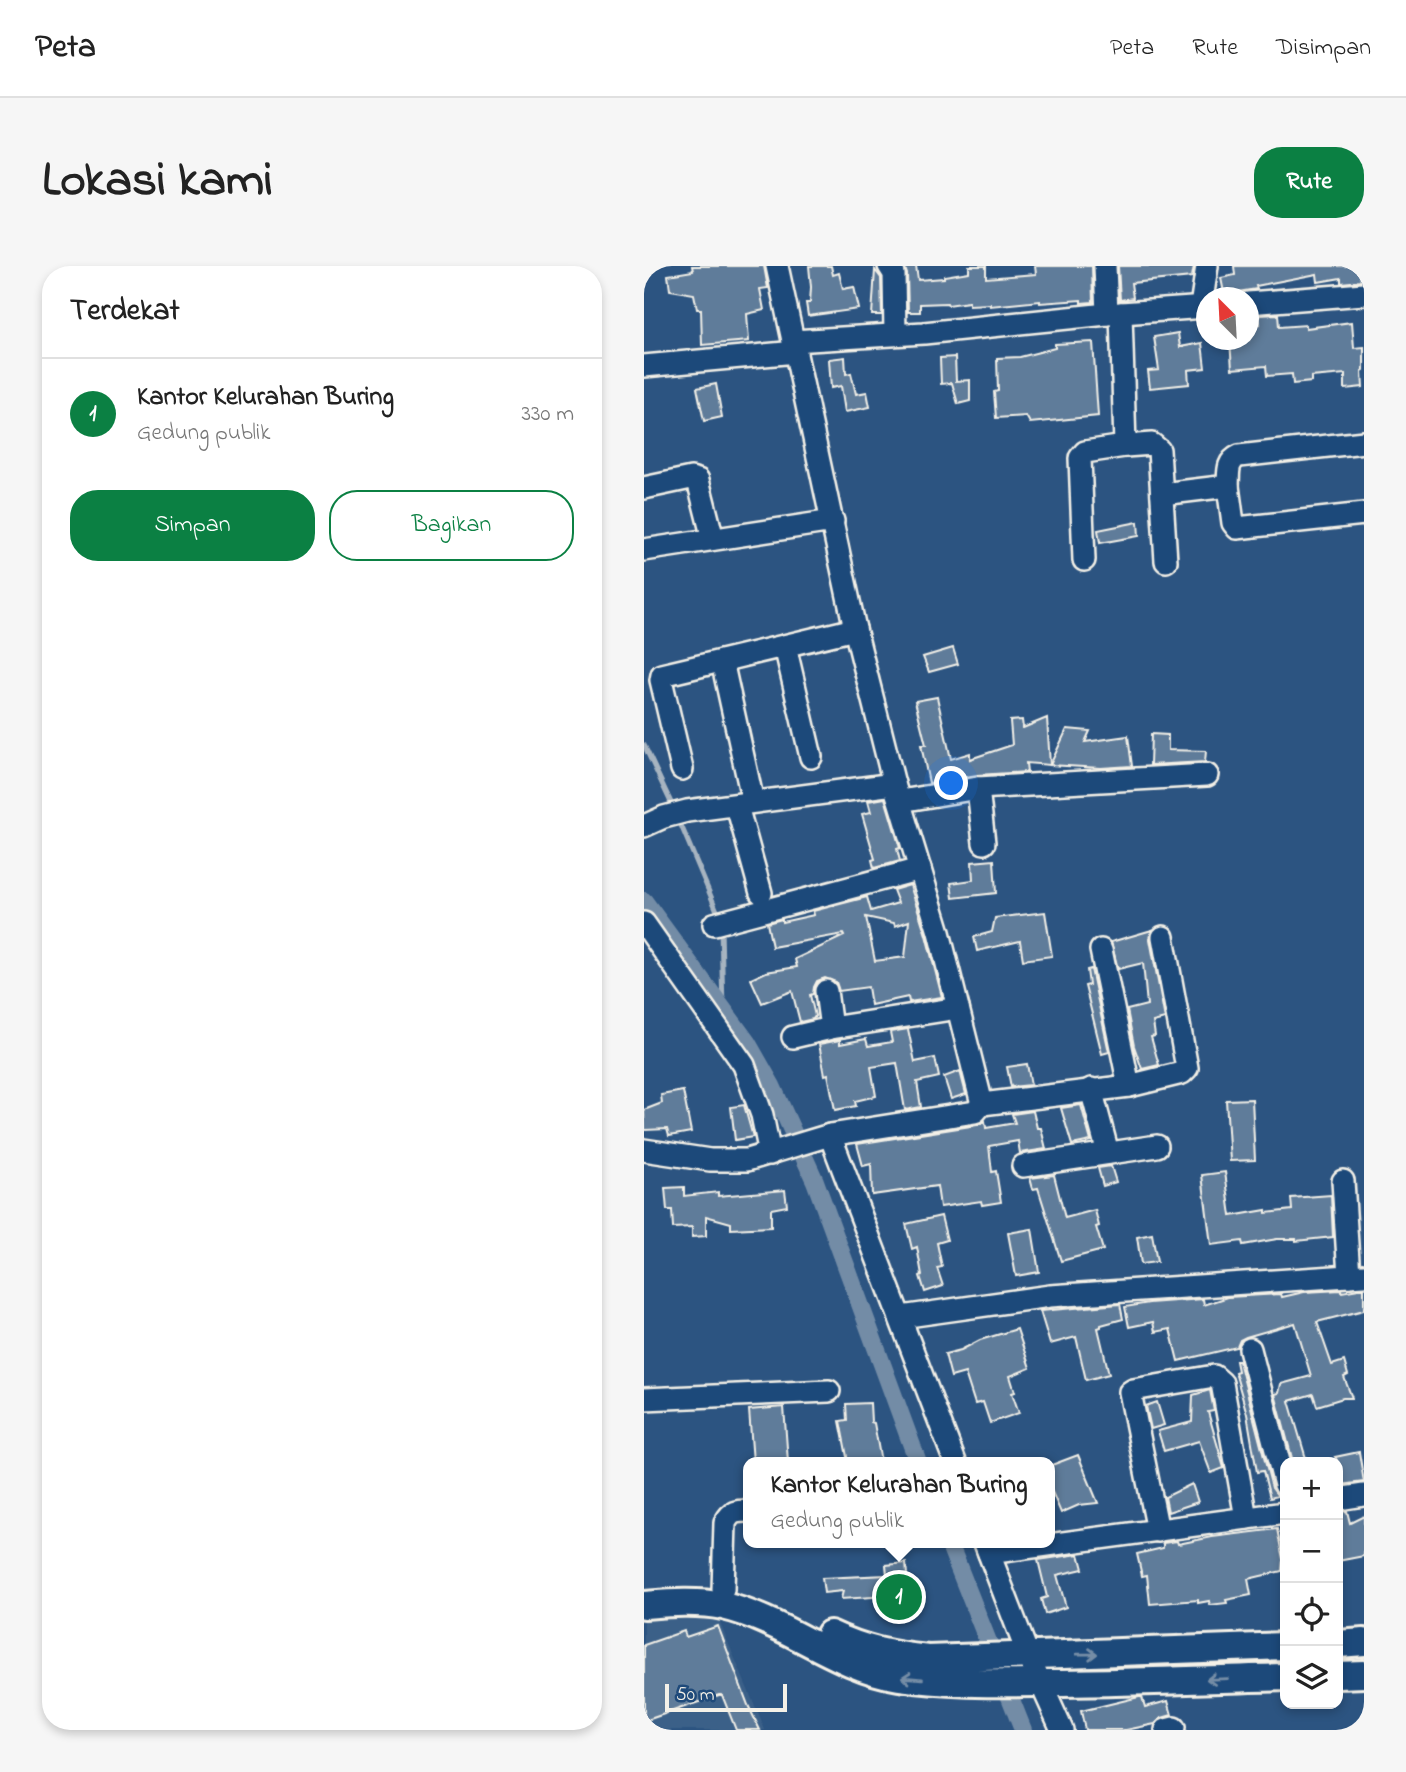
<!DOCTYPE html>
<html lang="id">
<meta charset="utf-8">
<style>
:root{--surface:#fff;--page:#f6f6f6;--text:#222;--muted:#767676;--line:#e0e0e0;--accent:#0b8043}
body{margin:0;font-family:"Indie Flower",sans-serif;background:var(--page);color:var(--text)}
.controls{position:absolute;right:21px;bottom:21px;display:grid;overflow:hidden;border-radius:14px;box-shadow:0 4px 10px #0003}
.controls button{width:63px;height:63px;display:grid;place-items:center;padding:0;border:0;border-bottom:2px solid var(--line);background:var(--surface);color:var(--text);font:35px sans-serif}
.compass{position:absolute;left:552px;top:21px;width:63px;height:63px;border-radius:50%;background:var(--surface);box-shadow:0 4px 10px #0003;rotate:336deg}
.scale{position:absolute;left:21px;bottom:18px;width:122px;box-sizing:border-box;padding-left:7px;border:4px solid #f4f1e8;border-top:0;font-size:19px;line-height:24px;white-space:nowrap;color:#f4f1e8;-webkit-text-stroke:5px #1f4a7a;paint-order:stroke}
.you{position:absolute;left:308px;top:518px;width:24px;height:24px;margin:-18px;border:5px solid #fff;border-radius:50%;background:#1a73e8;box-shadow:0 0 0 10px #1a73e833}
.badge{display:grid;place-items:center;width:46px;height:46px;border-radius:50%;background:var(--accent);color:#fff;font-size:23px;font-weight:700}
.pin{position:absolute;translate:-50% -50%;border:4px solid #fff;box-shadow:0 2px 7px #0006}
.popup{position:absolute;left:99px;top:1191px;width:312px;height:91px;box-sizing:border-box;display:grid;place-content:center;border-radius:14px;background:var(--surface);filter:drop-shadow(0 2px 5px #0005);font-size:23px;white-space:nowrap;color:var(--muted)}
.popup b{font-size:26px;color:var(--text)}
.popup::after{content:'';position:absolute;left:50%;top:100%;margin-left:-14px;border:14px solid transparent;border-top-color:var(--surface)}
.list{margin:0;padding:0;list-style:none}
h2{display:flex;justify-content:space-between;align-items:center;height:91px;margin:0;padding:0 28px;font-size:30px}
h2 small{font-size:23px;font-weight:400;color:var(--muted)}
.list li{display:grid;grid-template-columns:46px 1fr auto;gap:21px;align-items:center;box-sizing:border-box;height:112px;padding:0 28px;border-top:2px solid var(--line)}
.list b{display:block;font-size:26px;white-space:nowrap}
.list p{margin:0;font-size:23px;white-space:nowrap;color:var(--muted)}
.list em{font-size:23px;font-style:normal;color:var(--muted)}
.actions{display:flex;gap:14px;padding:21px 28px}
.actions a{flex:1;padding:16px 0;border:2px solid var(--accent);border-radius:28px;text-align:center;font-size:24px;color:var(--accent)}
.actions .main{background:var(--accent);color:#fff}
.icon{flex:none;width:38px;height:38px;fill:none;stroke:currentColor;stroke-width:2;stroke-linecap:round;stroke-linejoin:round}
.map{position:relative;flex:none;width:720px;height:1464px;overflow:hidden;border-radius:28px}
header{display:flex;align-items:center;gap:42px;box-sizing:border-box;height:98px;padding:0 35px;background:var(--surface);border-bottom:2px solid var(--line)}
header strong{font-size:33px}
nav{display:flex;gap:38px;margin-inline-start:auto;font-size:24px}
.intro{display:flex;align-items:center;justify-content:space-between;box-sizing:border-box;height:168px;padding:0 42px}
h1{margin:0;font-size:49px}
.button{padding:18px 32px;border-radius:28px;background:var(--accent);color:#fff;font-size:24px;font-weight:700}
main{display:flex;gap:42px;padding:0 42px}
aside{flex:1;background:var(--surface);border-radius:28px;box-shadow:0 4px 10px #0003}
.map>svg:first-child{display:block}
.built{fill:#3b6088}
.lines{fill:none;stroke-linecap:round;stroke-linejoin:round}
.stream{stroke:#a7b4c0;stroke-width:5}
.canal{stroke:#738ca6;stroke-width:18}
.building{fill:#5e7b9a;stroke:#f4f1e8;stroke-width:2;fill-rule:evenodd}
.minor-casing{stroke:#f4f1e8;stroke-width:26}
.major-casing{stroke:#f4f1e8;stroke-width:32}
.minor{stroke:#1f4a7a;stroke-width:21}
.major{stroke:#1f4a7a;stroke-width:26}
.oneway{stroke:#748da6}
</style>
<header>
<strong>Peta</strong>
<nav><a>Peta</a><a>Rute</a><a>Disimpan</a></nav>
</header>
<div class="intro"><h1>Lokasi kami</h1><a class="button">Rute</a></div>
<main>
<aside>
<h2>Terdekat<small></small></h2>
<ul class="list">
<li><span class="badge">1</span><div><b>Kantor Kelurahan Buring</b><p>Gedung publik</p></div><em>330 m</em></li>
</ul>
<div class="actions"><a class="main">Simpan</a><a>Bagikan</a></div>
</aside>
<div class="map">
<svg width="720" height="1464" viewBox="0 0 720 1464">
<rect width="100%" height="100%" fill="#2c5481"/>
<filter id="ink" filterUnits="userSpaceOnUse"><feTurbulence type="fractalNoise" baseFrequency=".0143" numOctaves="2"/><feDisplacementMap in="SourceGraphic" scale="14" xChannelSelector="R" yChannelSelector="G"/><feConvolveMatrix kernelMatrix="1 2 1 2 8 2 1 2 1" color-interpolation-filters="sRGB"/></filter>
<g filter="url(#ink)">
<polygon class="built" points="56,1350 75,1355 121,1464 0,1464 0,1352"/>
<g class="lines">
<g class="stream">
<polyline points="0,479 30,543"/>
<polyline points="34,552 76,652"/>
<polyline points="77,662 79,743"/>
</g>
<g class="canal">
<polyline points="0,635 103,776 128,820 171,915 274,1196"/>
<polyline points="305,1277 379,1464"/>
</g>
</g>
<g class="building">
<polygon points="48,0 120,0 124,22 116,23 120,44 103,48 105,75 58,79 57,43 53,43 50,28 26,24 24,9 49,5"/>
<polygon points="165,0 187,0 189,9 195,7 199,23 210,21 215,43 164,50 162,37 166,37 167,21"/>
<polygon points="260,0 272,0 274,14 300,12 300,10 325,6 325,0 342,0 342,12 392,8 391,0 448,0 449,36 437,37 437,34 396,37 396,35 346,40 346,38 325,39 325,36 304,39 303,37 276,38 276,46 264,46 263,8"/>
<polygon points="474,0 550,0 548,11 487,17 489,32 476,34"/>
<polygon points="590,0 720,0 720,8 716,9 717,15 697,17 697,12 674,16 673,8 612,20 613,23 594,26 592,32 581,32 577,12 591,9"/>
<polygon points="231,4 237,12 238,49 228,49"/>
<polygon points="634,48 635,61 662,59 662,62 708,56 710,82 720,81 720,104 718,105 719,121 701,123 701,108 667,111 667,116 649,118 648,108 623,110 622,100 588,103 586,74 605,74 605,59 616,58 615,49"/>
<polygon points="534,67 536,81 558,77 561,102 544,104 545,118 506,122 504,105 515,104 510,71"/>
<polygon points="449,76 454,150 386,157 382,150 352,152 350,126 354,125 353,92 376,91 411,82 411,78"/>
<polygon points="201,91 202,108 207,107 212,128 223,126 226,141 201,146 197,120 187,122 185,93"/>
<polygon points="311,91 312,115 326,114 326,135 314,138 308,117 297,118 296,92"/>
<polygon points="72,118 78,151 60,155 53,122"/>
<polygon points="494,256 495,270 456,277 454,264"/>
<polygon points="309,382 314,398 285,406 279,391"/>
<polygon points="293,431 307,493 326,487 326,493 368,479 366,455 378,454 379,462 403,452 406,499 382,497 383,506 333,509 285,517 277,479 282,479 271,435"/>
<polygon points="423,463 446,465 441,476 484,470 488,500 457,502 406,499"/>
<polygon points="507,468 524,469 524,484 562,485 561,496 506,499"/>
<polygon points="241,532 256,582 253,583 256,595 230,602 228,594 231,593 218,548 227,546 224,535"/>
<polygon points="350,594 352,627 309,632 307,617 329,614 328,596"/>
<path d="M266,619l16,50 16,62 -33,5 -1,-5 -37,8 -3,-18 -29,4 -3,-9 -11,-4 -8,3 -3,6 -1,7 -3,1 5,21 -2,3 -13,3 -8,-31 -30,12 -11,-24 15,-7 31,-5 -2,-8 49,-23 -1,-2 -71,13 -5,-24 15,-4v3l32,-7 -1,-4 54,-14 4,14 27,-8 -5,-13zM222,651l28,6 1,3 14,-5 -4,36 -30,4z"/>
<polygon points="401,646 408,690 379,694 376,675 333,685 330,671 348,666 351,652"/>
<polygon points="508,664 506,673 521,753 509,756 511,770 507,771 515,799 498,803 490,780 483,744 503,739 499,697 474,703 467,676"/>
<polygon points="447,703 465,786 458,788 441,720 445,719 443,704"/>
<polygon points="264,763 271,796 291,792 295,811 273,816 277,841 261,844 253,797 227,801 232,830 211,835 212,840 191,844 184,808 181,809 175,778 196,774 196,778 222,773 224,780 248,776 246,766"/>
<polygon points="383,798 387,819 367,821 363,801"/>
<polygon points="316,805 322,828 307,833 300,811"/>
<polygon points="39,825 47,866 25,870 23,863 1,864 0,844 18,837 17,829"/>
<polygon points="608,833 611,894 586,895 582,834"/>
<polygon points="100,839 109,871 91,874 87,841"/>
<polygon points="437,839 447,875 428,879 417,842"/>
<polygon points="389,845 393,862 397,862 402,883 376,887 374,875 345,880 348,906 352,905 357,936 338,939 337,935 296,941 293,920 228,929 227,898 219,900 213,878 333,859 341,855 342,862 371,857 368,848"/>
<polygon points="467,900 472,916 459,920 454,902"/>
<polygon points="581,906 587,950 622,944 622,947 648,944 647,932 687,929 689,971 652,975 652,973 633,973 599,979 598,975 567,979 558,909"/>
<polygon points="410,909 421,952 451,944 455,960 452,961 459,984 417,995 394,922 389,923 386,912"/>
<polygon points="40,921 40,930 74,926 74,930 141,924 143,940 127,943 127,961 87,963 87,957 62,950 62,970 48,971 48,961 29,962 28,944 23,944 21,922"/>
<polygon points="297,950 303,974 293,977 298,1001 293,1002 299,1020 281,1026 276,1010 278,1009 273,981 268,983 262,958"/>
<polygon points="388,963 395,1006 372,1010 364,967"/>
<polygon points="508,968 513,996 497,998 493,971"/>
<polygon points="720,1022 720,1044 673,1056 688,1099 700,1095 704,1109 700,1111 708,1132 699,1132 673,1140 669,1128 645,1135 663,1196 649,1196 631,1128 635,1127 637,1118 667,1110 651,1057 602,1071 596,1074 593,1081 534,1095 526,1063 511,1066 509,1056 485,1061 481,1041 505,1037 559,1033 560,1039 584,1031 637,1028 638,1031 660,1026 697,1024 698,1026"/>
<polygon points="476,1038 479,1053 457,1059 457,1061 454,1062 465,1108 442,1114 432,1071 406,1078 396,1045"/>
<polygon points="373,1063 386,1102 366,1110 371,1126 368,1127 375,1147 346,1157 339,1136 331,1138 321,1107 307,1111 301,1088 317,1084 336,1074"/>
<polygon points="592,1095 595,1095 628,1222 634,1230 626,1232 619,1205 613,1206 603,1148 591,1106 594,1105"/>
<polygon points="566,1124 570,1145 564,1146 580,1202 567,1207 555,1175 520,1185 514,1165 548,1156 549,1129"/>
<polygon points="513,1136 520,1159 507,1163 502,1140"/>
<polygon points="226,1137 227,1156 230,1157 237,1196 204,1196 196,1155 203,1154 202,1138"/>
<polygon points="140,1141 144,1196 109,1196 105,1144"/>
<polygon points="715,1186 720,1216 696,1219 694,1196 691,1191"/>
<polygon points="434,1189 454,1237 435,1239 417,1247 405,1219 405,1200"/>
<polygon points="548,1218 554,1236 524,1246 521,1231"/>
<polygon points="703,1245 706,1257 720,1250 720,1290 694,1295 694,1246"/>
<polygon points="633,1263 639,1293 638,1305 604,1313 607,1329 582,1334 583,1337 566,1339 565,1335 554,1337 554,1334 506,1338 503,1309 498,1310 493,1288 519,1282 519,1277 533,1275 534,1278 568,1271"/>
<polygon points="435,1288 439,1303 413,1309 422,1341 401,1348 397,1333 403,1331 394,1294"/>
<polygon points="262,1297 266,1345 246,1346 245,1330 197,1333 199,1325 180,1327 178,1312 243,1309 242,1299"/>
<polygon points="74,1360 104,1439 116,1464 92,1464 78,1429 75,1429 0,1455 0,1379 40,1365 42,1371"/>
<polygon points="495,1431 498,1431 501,1441 524,1435 528,1449 518,1452 511,1458 482,1464 441,1464 437,1445"/>
</g>
<g class="lines">
<g class="minor-casing">
<g id="minor">
<polyline points="245,0 250,8 251,68"/>
<polyline points="461,0 463,48"/>
<polyline points="604,37 720,28"/>
<polyline points="557,41 563,0"/>
<polyline points="477,47 481,180 508,178 515,184 522,295"/>
<polyline points="149,75 280,67 463,48 562,41"/>
<polyline points="0,100 152,86"/>
<polyline points="584,220 589,257 593,262 720,248"/>
<polyline points="0,222 47,212 54,214 69,273"/>
<path d="M518,228l66,-8c1,-13 -2,-24 11,-30l125,-14"/>
<polyline points="0,284 189,255"/>
<polyline points="440,294 436,192 441,186 481,180"/>
<polyline points="141,380 167,491"/>
<polyline points="78,395 107,527"/>
<polyline points="38,503 17,414 18,409 211,363"/>
<polyline points="334,522 340,577"/>
<polyline points="257,535 334,522 563,509"/>
<polyline points="93,540 117,627"/>
<polyline points="0,560 20,551 43,545 250,518"/>
<polyline points="0,657 100,799 118,849 126,888"/>
<polyline points="70,658 276,603"/>
<polyline points="457,684 485,820"/>
<polyline points="182,725 187,762"/>
<polyline points="149,771 187,762 314,742"/>
<polyline points="447,823 464,887"/>
<polyline points="338,838 485,820 538,807 543,802 519,671"/>
<polyline points="186,869 311,1196"/>
<polyline points="0,884 66,894 103,894 186,869 331,846 338,838 295,666 250,518 211,363 133,0"/>
<polyline points="379,900 513,880"/>
<polyline points="699,915 705,1010"/>
<polyline points="257,1051 406,1030 720,1009"/>
<polyline points="606,1083 641,1219"/>
<polyline points="0,1133 185,1125"/>
<polyline points="694,1233 720,1229"/>
<polyline points="514,1265 486,1126 489,1124 570,1110 578,1117 602,1252"/>
<polyline points="341,1277 384,1389 418,1464"/>
<polyline points="345,1287 641,1247"/>
<path d="M79,1324l2,-67c6,-12 11,-12 24,-12"/>
<polyline points="522,1464 530,1462"/>
</g>
</g>
<g class="major-casing">
<g id="major">
<path d="M0,1339c27,-2 53,-4 79,1 62,14 112,61 176,71 54,8 110,6 164,6 74,-1 148,-4 222,-6"/>
<path d="M186,1368c34,16 60,21 98,25l357,-13"/>
<polyline points="694,1378 720,1376"/>
<polyline points="694,1409 720,1408"/>
</g>
</g>
<use href="#minor" class="minor"/>
<use href="#major" class="major"/>
</g>
<defs><path id="oneway-shaft" d="M-6 0H5M1.5-3L5.5 0L1.5 3" fill="none" stroke-width="1.6" stroke-linecap="round" stroke-linejoin="round" transform="scale(1.75)"/></defs>
<g class="oneway">
<use href="#oneway-shaft" transform="translate(443 1388) rotate(-1)"/>
<use href="#oneway-shaft" transform="translate(268 1412) rotate(-175)"/>
<use href="#oneway-shaft" transform="translate(573 1413) rotate(178)"/>
</g>
</g>
</svg>
<div class="controls">
<button>+</button>
<button>−</button>
<button><svg class="icon" aria-label="locate" viewBox="0 0 24 24"><circle cx="12" cy="12" r="6"/><path d="M12 2v4M12 18v4M2 12h4M18 12h4"/></svg></button>
<button><svg class="icon" aria-label="layers" viewBox="0 0 24 24"><path d="M12 4l9 5-9 5-9-5zM3 14l9 5 9-5"/></svg></button>
</div>
<svg class="compass" viewBox="-18 -18 36 36"><path d="M0-13l5 13h-10z" fill="#e53935"/><path d="M0 13l5-13h-10z" fill="#767676"/></svg>
<div class="scale">50 m</div>
<div class="you"></div>
<div class="pin badge" style="left:255px;top:1331px">1</div>
<div class="popup"><b>Kantor Kelurahan Buring</b>Gedung publik</div>
</div>
</main>
